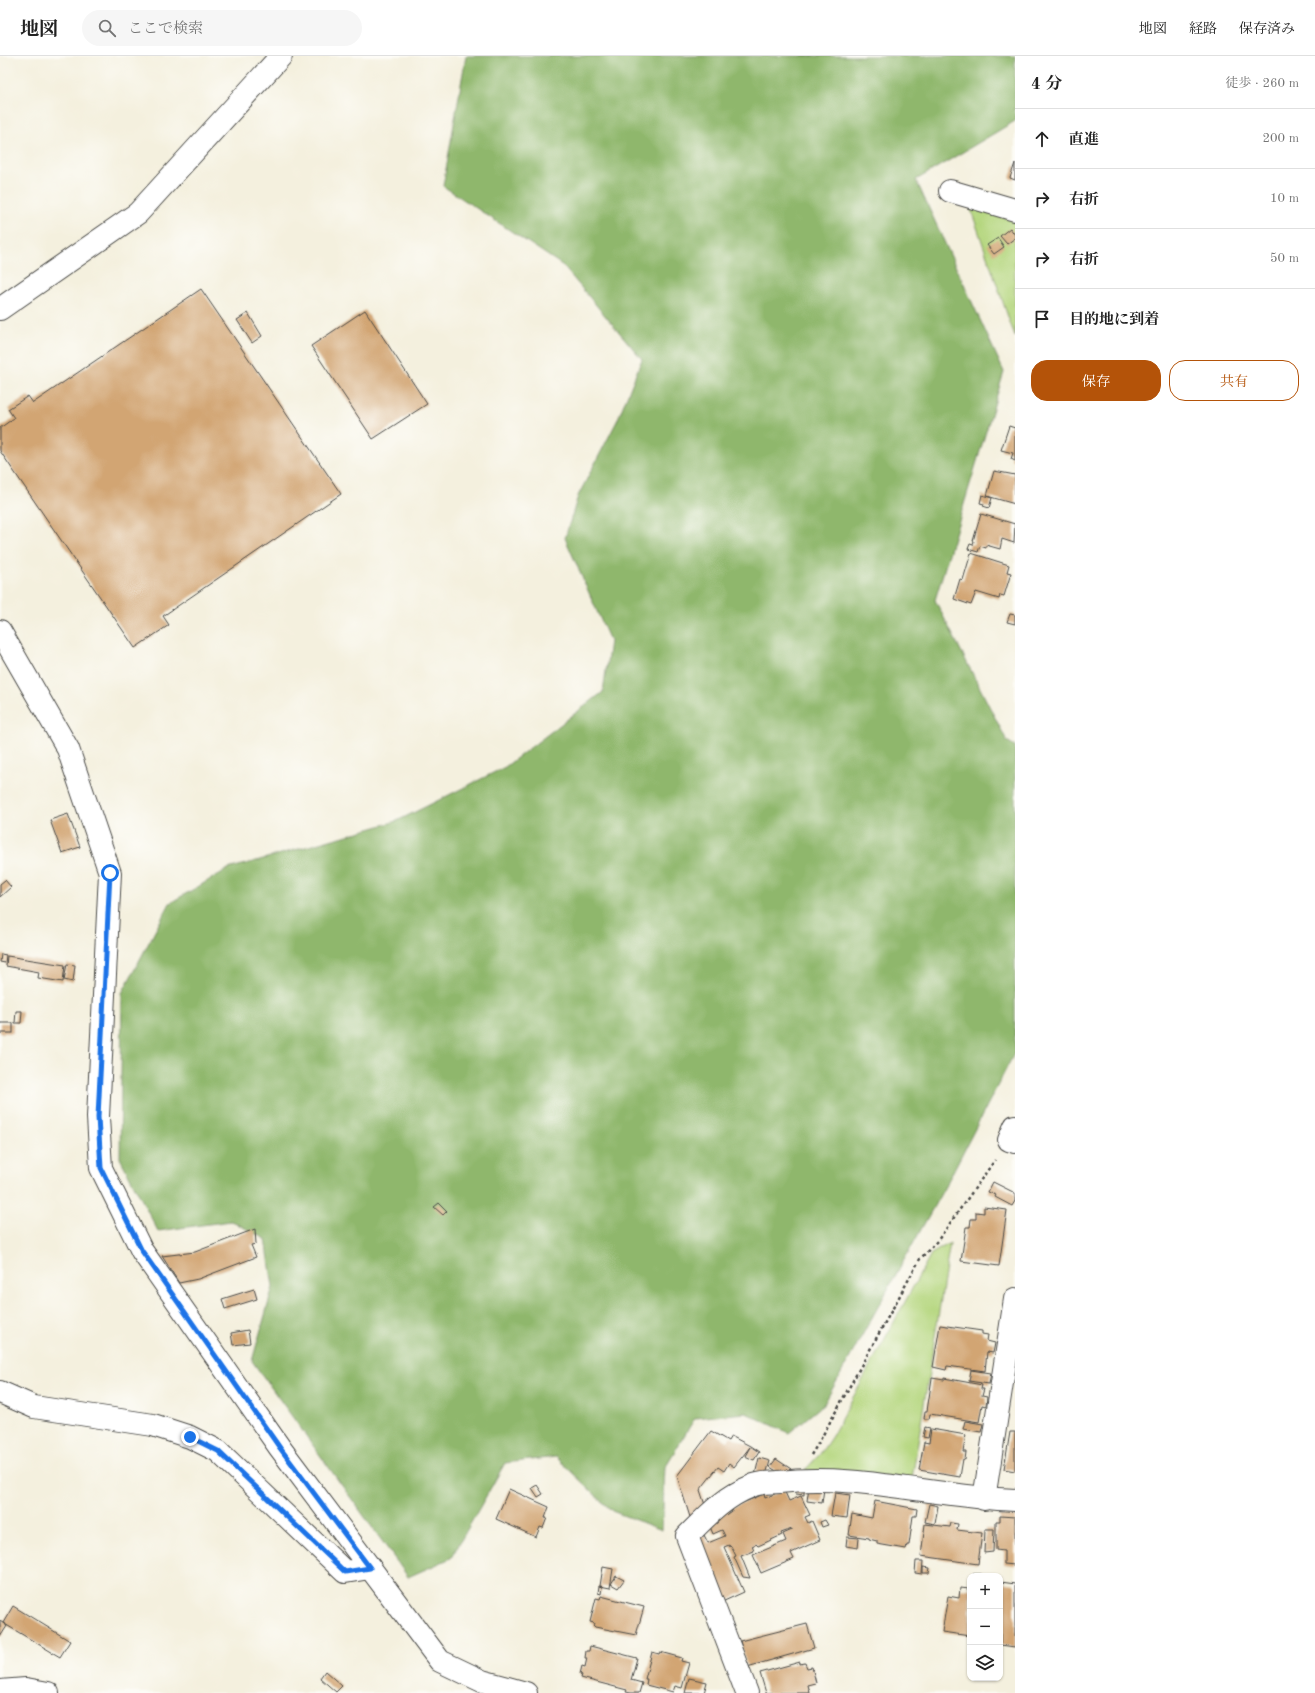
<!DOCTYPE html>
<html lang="ja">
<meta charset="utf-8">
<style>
:root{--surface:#fff;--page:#f6f6f6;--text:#222;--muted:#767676;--line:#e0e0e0;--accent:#b45309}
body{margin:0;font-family:"Old Standard TT","Noto Serif JP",serif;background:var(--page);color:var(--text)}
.controls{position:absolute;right:12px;bottom:12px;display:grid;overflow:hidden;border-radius:8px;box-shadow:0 1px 3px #0004}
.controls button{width:36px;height:36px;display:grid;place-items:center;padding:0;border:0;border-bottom:1px solid var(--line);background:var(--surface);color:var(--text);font:20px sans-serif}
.stop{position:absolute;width:12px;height:12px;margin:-9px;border:3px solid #1a73e8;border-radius:50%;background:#fff}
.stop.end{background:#1a73e8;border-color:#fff;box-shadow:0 1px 4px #0008}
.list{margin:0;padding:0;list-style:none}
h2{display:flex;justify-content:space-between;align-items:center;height:52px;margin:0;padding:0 16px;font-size:17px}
h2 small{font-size:13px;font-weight:400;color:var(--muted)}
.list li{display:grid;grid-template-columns:26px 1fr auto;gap:12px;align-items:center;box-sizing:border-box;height:60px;padding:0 16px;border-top:1px solid var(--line)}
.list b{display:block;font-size:15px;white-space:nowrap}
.list em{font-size:13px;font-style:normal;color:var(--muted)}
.actions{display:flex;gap:8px;padding:12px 16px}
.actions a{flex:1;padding:9px 0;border:1px solid var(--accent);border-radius:16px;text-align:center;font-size:14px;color:var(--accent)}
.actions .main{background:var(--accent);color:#fff}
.icon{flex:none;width:22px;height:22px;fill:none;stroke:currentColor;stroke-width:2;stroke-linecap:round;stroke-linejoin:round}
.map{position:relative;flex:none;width:1015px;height:1637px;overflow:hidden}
header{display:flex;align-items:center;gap:24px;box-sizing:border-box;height:56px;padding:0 20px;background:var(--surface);border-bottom:1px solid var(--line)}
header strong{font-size:19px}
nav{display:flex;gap:22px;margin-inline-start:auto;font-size:14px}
.search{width:280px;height:36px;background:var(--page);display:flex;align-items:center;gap:10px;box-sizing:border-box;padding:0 14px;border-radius:22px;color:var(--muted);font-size:15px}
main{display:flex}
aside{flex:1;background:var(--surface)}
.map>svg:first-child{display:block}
.green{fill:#b4d67d;stroke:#708054}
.forest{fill:#8fb76c;stroke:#5d714c}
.building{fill:#d2a573}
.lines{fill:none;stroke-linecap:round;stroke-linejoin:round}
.minor-casing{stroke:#494946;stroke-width:24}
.path{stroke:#494946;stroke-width:2.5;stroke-dasharray:3 3;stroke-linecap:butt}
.minor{stroke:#fff;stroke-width:22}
.route{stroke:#1a73e8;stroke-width:5}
</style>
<header>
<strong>地図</strong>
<div class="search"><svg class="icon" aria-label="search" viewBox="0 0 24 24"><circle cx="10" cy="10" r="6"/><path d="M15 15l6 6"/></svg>ここで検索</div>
<nav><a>地図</a><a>経路</a><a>保存済み</a></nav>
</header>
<main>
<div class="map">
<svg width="1015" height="1637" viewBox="0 0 1015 1637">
<rect width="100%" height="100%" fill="#fdfcf7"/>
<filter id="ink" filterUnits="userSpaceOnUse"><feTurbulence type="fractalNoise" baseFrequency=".025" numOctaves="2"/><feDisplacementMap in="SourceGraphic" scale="8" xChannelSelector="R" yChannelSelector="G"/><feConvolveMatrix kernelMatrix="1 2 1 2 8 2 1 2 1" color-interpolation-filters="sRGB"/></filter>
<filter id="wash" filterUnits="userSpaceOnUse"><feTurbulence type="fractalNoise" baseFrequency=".012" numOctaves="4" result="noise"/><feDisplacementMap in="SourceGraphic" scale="16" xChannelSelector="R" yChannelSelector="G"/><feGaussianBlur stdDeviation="0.9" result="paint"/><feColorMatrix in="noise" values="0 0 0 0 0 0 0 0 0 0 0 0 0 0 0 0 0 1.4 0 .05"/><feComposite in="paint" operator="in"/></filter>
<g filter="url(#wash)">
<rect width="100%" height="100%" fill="#f4f0de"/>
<g class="green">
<polygon points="970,151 1015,165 1015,281"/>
<polygon points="950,1187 912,1423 805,1414 820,1398 832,1380 931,1198"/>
</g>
<polygon class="forest" points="466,0 1015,0 1015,65 916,124 1004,316 935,544 1007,685 1015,690 1015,996 948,1125 824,1348 789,1377 746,1357 695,1362 665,1411 662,1474 612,1455 556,1401 505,1407 451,1502 408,1521 252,1305 273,1231 266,1183 231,1165 158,1175 120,1102 122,937 170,847 228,813 397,765 505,711 603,636 610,585 565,482 578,440 617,365 642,303 562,209 443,130"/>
<g id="blocks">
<g class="building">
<polygon points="1015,107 1015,124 1010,122"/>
<polygon points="1010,172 1015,179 1015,182 1007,188 1000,180"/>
<polygon points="998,182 1004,191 994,198 987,189"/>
<polygon points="201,233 341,438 163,560 169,569 135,592 0,395 0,372 14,362 8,353 28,340 33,347"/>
<polygon points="365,254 427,348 373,383 311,290"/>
<polygon points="248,257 262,280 252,287 237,264"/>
<polygon points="1009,370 1015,372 1015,405 1011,403 1013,397 1001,394"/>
<polygon points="994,415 1015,419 1015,448 987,440"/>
<polygon points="982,439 992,442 989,452 983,450 984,448 980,447"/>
<polygon points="981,458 1015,468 1014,487 1002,483 1000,493 986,489 986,492 980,490 978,496 968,493 970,488 973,489 974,485 973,485"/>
<polygon points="971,497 1009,509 1007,516 1011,517 1004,540 1000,539 999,543 976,536 971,549 954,543 960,523 963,524"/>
<polygon points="1010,558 1015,559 1015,568 1007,566"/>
<polygon points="68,758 80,791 62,797 50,764"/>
<polygon points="5,824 11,831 0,841 0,828"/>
<polygon points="1,898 6,899 5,907 0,906"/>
<polygon points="7,900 65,909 63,926 38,922 39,916 6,910"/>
<polygon points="67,908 75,909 73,926 64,924"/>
<polygon points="16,955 22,955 21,967 15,967"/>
<rect x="0" y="967" width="13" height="10"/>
<polygon points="993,1126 1015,1137 1015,1145 1012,1150 995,1141 996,1139 988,1136"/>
<polygon points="439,1147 447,1155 443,1159 434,1151"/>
<polygon points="984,1151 1007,1154 999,1210 961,1205 966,1171 970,1171 971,1163 976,1163 976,1156 984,1157"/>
<polygon points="255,1173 256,1188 251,1189 256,1201 198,1223 179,1227 162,1200 195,1196"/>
<polygon points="254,1233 257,1243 225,1253 222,1243"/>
<polygon points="940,1269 982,1275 982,1278 988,1279 987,1285 995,1287 993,1297 987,1296 985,1315 947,1310 946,1314 933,1311"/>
<polygon points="248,1274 250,1287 233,1289 231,1277"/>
<polygon points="971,1314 991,1317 989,1328 969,1325"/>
<polygon points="932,1322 944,1324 944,1322 982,1329 981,1333 984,1333 982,1340 987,1341 986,1350 982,1349 979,1366 930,1358 929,1363 924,1363 925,1355 927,1355"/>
<polygon points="965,1365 983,1368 981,1376 963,1373"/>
<polygon points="925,1371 930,1372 928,1382 923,1381"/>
<polygon points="931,1373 966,1379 963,1396 966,1396 965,1404 963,1403 960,1421 919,1414 924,1386 929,1387"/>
<polygon points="711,1375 728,1385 731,1380 750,1390 759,1396 754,1404 745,1400 750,1391 734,1411 729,1407 724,1415 718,1411 700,1434 706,1452 703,1457 690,1461 677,1420"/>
<polygon points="1010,1376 1015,1376 1015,1415 1004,1413"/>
<polygon points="759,1402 770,1405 765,1422 755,1419"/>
<polygon points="776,1403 791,1413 786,1421 770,1411"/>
<polygon points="537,1429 543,1438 538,1441 532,1432"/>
<polygon points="797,1430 804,1431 804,1439 796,1438"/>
<polygon points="809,1431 824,1433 822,1447 807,1445"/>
<polygon points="509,1433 549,1451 545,1462 547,1462 543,1472 540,1471 536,1481 496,1463"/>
<polygon points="784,1434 789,1445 801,1440 810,1459 805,1461 808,1467 812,1465 820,1484 791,1497 794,1503 761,1517 753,1499 786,1485 783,1478 792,1474 792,1473 781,1477 782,1479 758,1490 756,1488 752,1490 754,1495 741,1500 750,1522 743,1521 734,1501 736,1500 731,1490 730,1491 729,1489 724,1491 744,1536 722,1546 695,1483 704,1479 708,1487 725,1480 722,1474 713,1478 709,1468 723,1455 764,1438 765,1442"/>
<polygon points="835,1437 850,1439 847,1462 831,1460"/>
<polygon points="875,1445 917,1453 916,1460 913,1460 909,1489 907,1489 906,1493 877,1488 877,1485 869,1483 869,1482 849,1479 852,1458 872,1462"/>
<polygon points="929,1448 938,1450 935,1468 925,1466"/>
<polygon points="1000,1460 1015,1461 1015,1509 1004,1508 1004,1495 996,1494 996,1465 1000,1465"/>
<polygon points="825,1464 828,1469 822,1471 820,1466"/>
<polygon points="951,1467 958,1468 957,1474 982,1477 978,1508 921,1500 925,1468 950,1471"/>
<polygon points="985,1473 994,1473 993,1496 984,1497"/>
<polygon points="847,1481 859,1482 858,1492 846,1490"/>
<polygon points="916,1505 923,1505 922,1518 915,1517"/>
<polygon points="603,1511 613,1513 610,1532 600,1530"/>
<polygon points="923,1511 930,1512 929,1517 923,1517"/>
<rect x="973" y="1518" width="8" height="2"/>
<polygon points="616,1520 624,1524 618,1532 611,1528"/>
<polygon points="1001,1526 1015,1528 1015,1591 1000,1589"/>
<polygon points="599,1530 602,1531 601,1538 598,1537"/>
<polygon points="960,1532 970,1533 970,1580 942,1576 948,1540 959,1542"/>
<polygon points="601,1540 644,1551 636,1579 595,1571 593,1569 594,1567 590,1566 596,1542 600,1543"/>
<polygon points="13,1550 70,1585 60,1601 3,1567"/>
<polygon points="0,1565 7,1570 0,1581"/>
<polygon points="807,1568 814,1592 747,1611 740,1585"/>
<polygon points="590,1590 637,1602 631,1624 642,1627 639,1637 631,1637 626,1636 627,1634 581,1622 582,1619 580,1618 582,1610 585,1611 587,1602 585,1602 586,1595 589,1595"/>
<polygon points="652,1596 659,1598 660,1596 682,1602 681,1605 689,1607 682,1632 675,1630 673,1636 646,1629 647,1623 645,1623"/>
<polygon points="800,1606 800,1608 805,1607 807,1612 812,1611 816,1627 808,1629 810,1637 766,1637 760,1617"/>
<polygon points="325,1615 342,1630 336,1636 320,1622"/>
<polygon points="689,1622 707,1626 704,1637 685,1637"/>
</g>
</g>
</g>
<g filter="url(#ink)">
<use href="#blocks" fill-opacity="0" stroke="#494946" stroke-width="1"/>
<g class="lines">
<g class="minor-casing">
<g id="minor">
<polyline points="950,135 1015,154"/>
<polyline points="0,253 138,157 281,0"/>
<polyline points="0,575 68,693 110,817 98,1061 101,1112 142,1195 280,1392 440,1605 482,1625 526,1637"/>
<polyline points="1015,1070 1009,1084 1015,1086"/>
<polyline points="0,1336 34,1351 153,1369 190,1381 218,1395 345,1516 370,1512"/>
<polyline points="984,1443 1015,1243"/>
<polyline points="0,1635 26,1633 48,1637"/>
<path d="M747,1637l-60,-157c21,-21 37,-39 65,-50 7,-4 18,-3 27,-4 79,-9 157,15 236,18"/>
</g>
</g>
<polyline class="path" points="811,1399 819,1386 920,1203 938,1184 995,1104"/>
<use href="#minor" class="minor"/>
</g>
</g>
<g class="lines" filter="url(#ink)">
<polyline class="route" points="110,817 98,1061 101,1112 142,1195 280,1392 370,1512 345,1516 218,1395 190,1381"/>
</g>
</svg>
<div class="controls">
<button>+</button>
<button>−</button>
<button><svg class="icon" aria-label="layers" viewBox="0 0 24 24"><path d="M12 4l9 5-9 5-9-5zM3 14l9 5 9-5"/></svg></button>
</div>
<div class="stop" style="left:110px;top:817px"></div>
<div class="stop end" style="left:190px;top:1381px"></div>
</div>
<aside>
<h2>4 分<small>徒歩 · 260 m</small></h2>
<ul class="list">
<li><svg class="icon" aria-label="ahead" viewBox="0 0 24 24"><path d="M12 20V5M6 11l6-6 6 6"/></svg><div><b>直進</b></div><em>200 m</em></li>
<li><svg class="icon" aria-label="right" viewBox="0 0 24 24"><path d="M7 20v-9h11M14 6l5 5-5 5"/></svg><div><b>右折</b></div><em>10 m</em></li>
<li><svg class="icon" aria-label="right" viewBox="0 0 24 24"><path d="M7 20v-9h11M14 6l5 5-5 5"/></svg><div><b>右折</b></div><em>50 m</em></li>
<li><svg class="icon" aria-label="arrive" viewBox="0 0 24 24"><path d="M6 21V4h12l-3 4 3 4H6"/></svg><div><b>目的地に到着</b></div></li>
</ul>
<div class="actions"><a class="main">保存</a><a>共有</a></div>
</aside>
</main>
